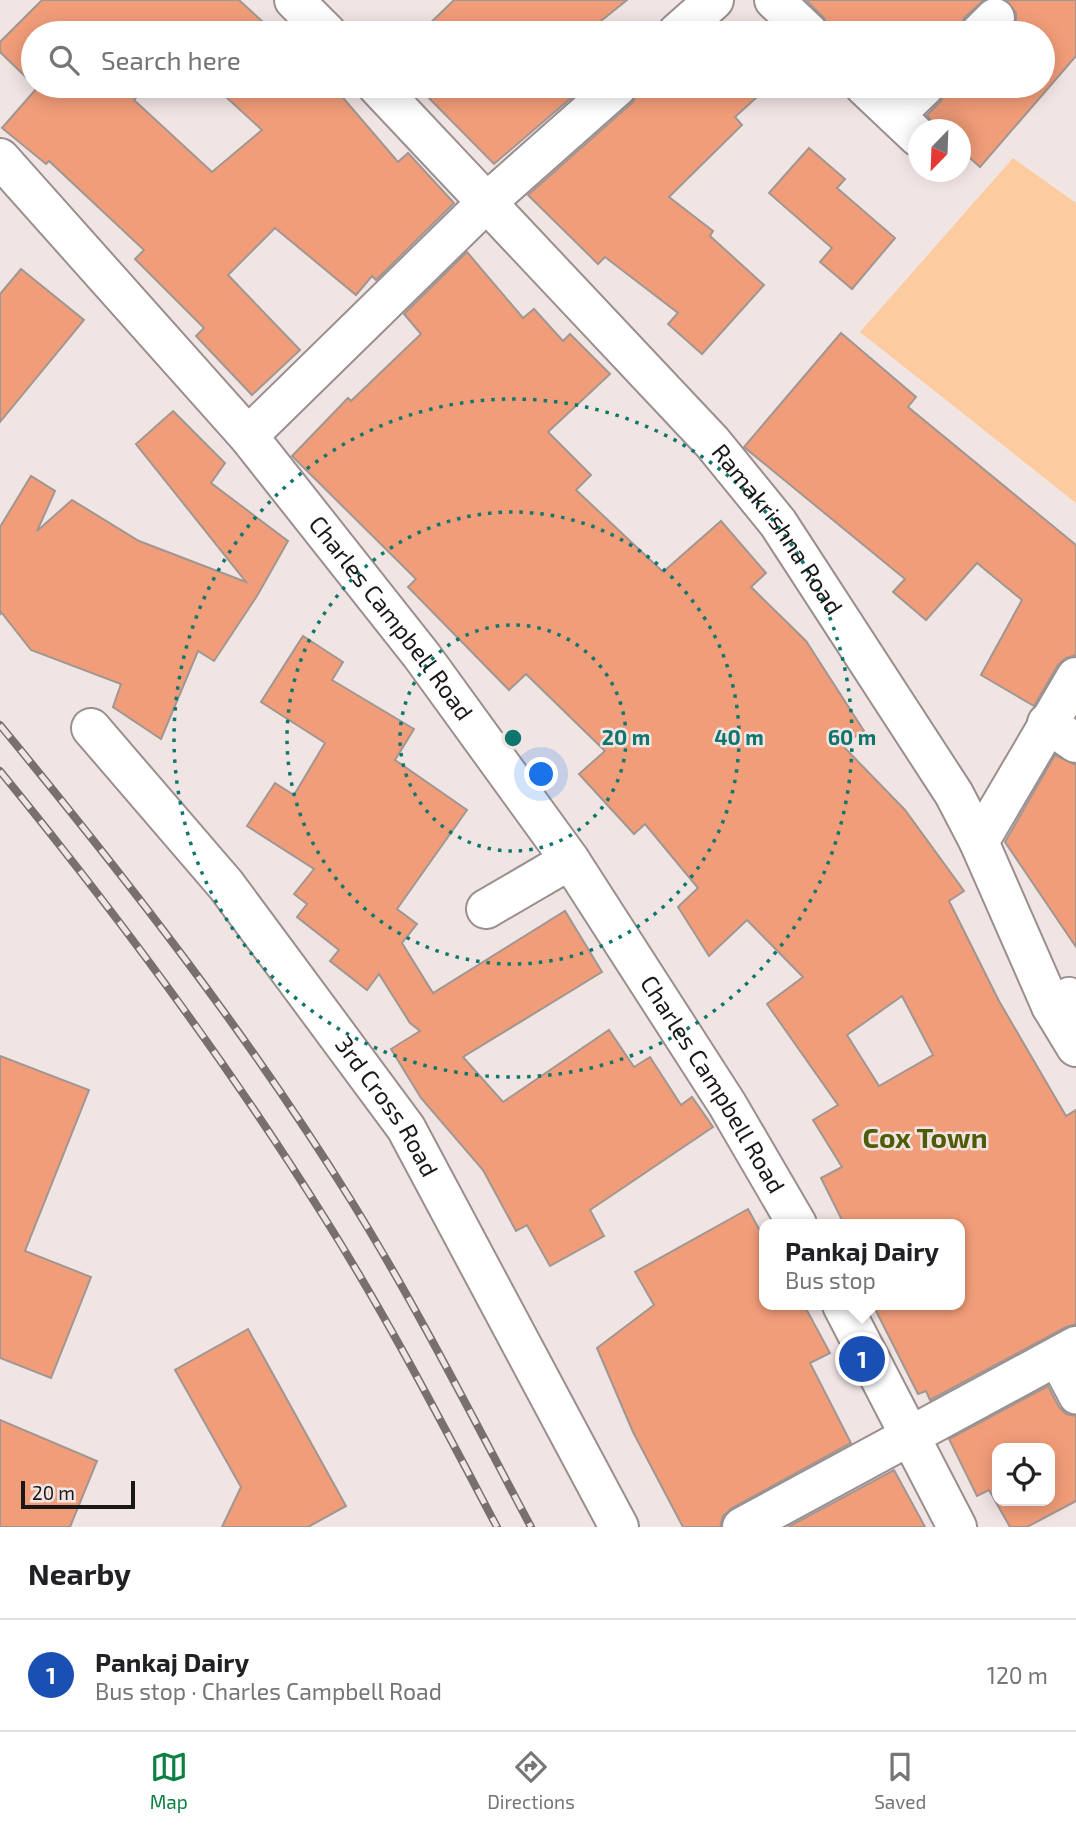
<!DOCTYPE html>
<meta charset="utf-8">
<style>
:root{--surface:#fff;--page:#f6f6f6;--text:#202124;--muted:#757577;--line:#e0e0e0;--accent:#0b8043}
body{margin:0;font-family:"Exo 2",sans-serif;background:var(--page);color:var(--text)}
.controls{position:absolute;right:21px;bottom:21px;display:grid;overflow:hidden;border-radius:14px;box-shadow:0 4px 18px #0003}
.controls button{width:63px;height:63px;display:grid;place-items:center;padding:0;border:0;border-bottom:2px solid var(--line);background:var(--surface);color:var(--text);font:35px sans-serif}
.compass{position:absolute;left:908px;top:119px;width:63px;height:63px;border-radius:50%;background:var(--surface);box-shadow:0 4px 18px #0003;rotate:203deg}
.scale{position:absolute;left:21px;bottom:18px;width:114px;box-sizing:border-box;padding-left:7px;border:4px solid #1b1716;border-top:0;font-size:19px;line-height:24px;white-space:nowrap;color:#1b1716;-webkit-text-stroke:5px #f1e5e4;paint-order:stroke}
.you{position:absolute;left:542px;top:775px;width:24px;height:24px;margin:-18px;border:5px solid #fff;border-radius:50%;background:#1a73e8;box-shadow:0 0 0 10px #1a73e833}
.badge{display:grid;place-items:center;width:46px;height:46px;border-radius:50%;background:var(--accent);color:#fff;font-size:23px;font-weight:700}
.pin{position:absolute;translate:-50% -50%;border:4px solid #fff;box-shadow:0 2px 7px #0006}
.popup{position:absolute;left:759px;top:1219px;width:206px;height:91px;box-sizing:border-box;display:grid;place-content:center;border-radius:14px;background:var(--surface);filter:drop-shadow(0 2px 5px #0005);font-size:23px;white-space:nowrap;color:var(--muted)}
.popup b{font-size:26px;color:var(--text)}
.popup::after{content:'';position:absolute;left:50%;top:100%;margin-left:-14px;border:14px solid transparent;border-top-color:var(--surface)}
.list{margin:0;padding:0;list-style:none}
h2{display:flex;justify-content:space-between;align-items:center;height:91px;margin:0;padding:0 28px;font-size:30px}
h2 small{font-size:23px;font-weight:400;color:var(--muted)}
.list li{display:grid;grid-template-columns:46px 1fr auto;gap:21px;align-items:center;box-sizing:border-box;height:112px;padding:0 28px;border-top:2px solid var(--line)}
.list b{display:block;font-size:26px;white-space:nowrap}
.list p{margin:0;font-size:23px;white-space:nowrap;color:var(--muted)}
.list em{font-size:23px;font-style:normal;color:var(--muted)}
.icon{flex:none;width:38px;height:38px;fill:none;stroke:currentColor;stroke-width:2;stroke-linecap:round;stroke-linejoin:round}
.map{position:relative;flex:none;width:1076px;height:1527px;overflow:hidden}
.search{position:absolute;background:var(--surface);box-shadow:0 4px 18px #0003;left:21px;right:21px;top:21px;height:77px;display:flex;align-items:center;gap:18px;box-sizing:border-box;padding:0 24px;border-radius:38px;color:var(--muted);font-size:26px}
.sheet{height:203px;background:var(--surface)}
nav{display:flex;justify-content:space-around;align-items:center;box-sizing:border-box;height:98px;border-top:2px solid var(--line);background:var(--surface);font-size:19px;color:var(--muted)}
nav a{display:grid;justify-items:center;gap:4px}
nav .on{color:var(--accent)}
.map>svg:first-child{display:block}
.green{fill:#fdcba0}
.building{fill:#f29d79;stroke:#a09692;stroke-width:2;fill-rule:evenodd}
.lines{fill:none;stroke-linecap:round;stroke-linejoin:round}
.pedestrian-casing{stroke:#9a8f8e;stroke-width:37}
.minor-casing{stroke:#9a8f8e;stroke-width:42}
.tertiary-casing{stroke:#9a8f8e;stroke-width:42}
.pedestrian{stroke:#fff;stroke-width:33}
.minor{stroke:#fff;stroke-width:38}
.tertiary{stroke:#fff;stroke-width:38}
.rail-casing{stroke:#78706f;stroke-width:8}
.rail{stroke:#f1e5e4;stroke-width:5;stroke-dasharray:16;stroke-linecap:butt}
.ring{fill:none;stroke:#0f766e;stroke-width:3.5;stroke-dasharray:3.5 7}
.labels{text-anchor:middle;stroke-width:5;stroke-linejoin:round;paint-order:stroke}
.street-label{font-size:24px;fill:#1b1716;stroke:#f1e5e4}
.quarter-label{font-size:28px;font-weight:bold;fill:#505b08;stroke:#f1e5e4}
.centre{fill:#0f766e;stroke:#f1e5e4;stroke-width:3.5}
.ring-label{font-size:21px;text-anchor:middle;font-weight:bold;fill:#0f766e;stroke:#f1e5e4;stroke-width:5;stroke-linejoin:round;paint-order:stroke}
</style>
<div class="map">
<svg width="1076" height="1527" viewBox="0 0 1076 1527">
<rect width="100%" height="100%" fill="#f1e5e4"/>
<polygon class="green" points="1013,158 1076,203 1076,503 860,332"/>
<g class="building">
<polygon points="42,0 239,0 275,33 33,33 33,84 0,52 0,42"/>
<polygon points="454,0 627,0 586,33 420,33"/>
<polygon points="806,0 984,0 964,18 959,33 830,33 824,18"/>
<polygon points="1006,0 1076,0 1076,56 980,167 961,150 961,130 938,130 927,115 941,101 946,86 1043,86 1043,33 1011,33 1016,24 1016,13"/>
<polygon points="35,86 146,86 134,100 212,172 262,130 214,86 333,86 398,162 408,153 454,203 376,280 372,276 356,295 275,228 228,275 300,350 252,395 196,336 204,328 135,259 144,250 49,161 46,164 2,128 37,88"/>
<polygon points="417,86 585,86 494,164"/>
<polygon points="639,86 769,86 735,117 742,125 669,197 713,231 710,236 764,285 702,354 668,324 678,313 605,257 598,264 528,195 633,102"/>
<polygon points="809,148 845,179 837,188 895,238 852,289 820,262 832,248 769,193"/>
<path d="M467,252l56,66 11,-9 29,32 7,-7 40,40 -62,58 43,43 -15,15 87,82 58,-51 45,52 -15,14 55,54 58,90 -22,14 63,65 59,81 -15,10 50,100 67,115 10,-6v214l-10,3 -136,73 -4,-9 -8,3 -45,-89h87v-81h-116l-23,-46 21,-11 -29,-47 25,-15 -71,-101 36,-27 -56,-57 -38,36 -31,-49 20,-19 -53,-64 -11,10 -55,-60 26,-23 -79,-77 -17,16 -101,-103 8,-8 -124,-123 56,-58 3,3 70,-67 -17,-20zM902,996l31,59 -54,31 -32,-51z"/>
<polygon points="21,269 84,320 0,422 0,294"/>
<polygon points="841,333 916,397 908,407 1076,545 1076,655 1066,658 1058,665 1034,706 981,675 1022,600 977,563 926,620 893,592 905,579 744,447"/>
<polygon points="173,411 225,463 211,483 288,541 257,596 214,661 198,651 161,739 113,707 121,684 31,650 1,612 0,615 0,527 31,476 55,491 37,531 72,500 139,541 246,582 136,444"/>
<polygon points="303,636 343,662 332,680 414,729 395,760 467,810 397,909 417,924 402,943 433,993 565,911 602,972 463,1057 503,1102 609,1030 634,1067 650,1057 681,1105 692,1097 713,1127 590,1210 604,1236 550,1266 527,1225 516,1231 483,1170 421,1098 391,1049 420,1031 410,1023 379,974 367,990 330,961 339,950 297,917 307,904 294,894 314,869 247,826 275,783 294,795 325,743 261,702"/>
<polygon points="1055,755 1076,765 1076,947 1005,842"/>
<polygon points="0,1056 89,1090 25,1251 91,1277 51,1378 0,1358"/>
<polygon points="748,1209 764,1238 764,1305 804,1305 830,1353 810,1363 851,1443 732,1508 723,1516 720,1527 683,1527 633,1432 597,1348 654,1305 635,1272"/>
<polygon points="248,1329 346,1506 308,1527 222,1527 241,1487 175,1370"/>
<path d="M1048,1386l11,21 7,7 10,2v85l-49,26h-17l-21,-37 -12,6 -28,-57zM997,1448h53v53h-53z"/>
<polygon points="0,1420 97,1461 70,1527 0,1527"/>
<polygon points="894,1470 925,1527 788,1527"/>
</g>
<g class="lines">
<g class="pedestrian-casing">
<polyline id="pedestrian" points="1056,1359 1076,1397"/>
</g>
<g class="minor-casing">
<g id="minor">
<polyline points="774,0 809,33"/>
<polyline points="677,33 714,0"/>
<polyline points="980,33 995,18"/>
<polyline points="864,86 918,137"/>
<polyline points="895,115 925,86"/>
<polyline points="248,436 487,202 618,86"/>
<polyline points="1047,723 1076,743"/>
<path id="s1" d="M91,728l135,157 180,243 213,399"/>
<polyline points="979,842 1076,677"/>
<polyline points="486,909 570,860"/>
<polyline points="1051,1006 1069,997 1076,1002"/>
<polyline points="742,1527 1076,1346"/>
</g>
</g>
<g class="tertiary-casing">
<g id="tertiary">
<polyline points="294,0 327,33"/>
<path id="s2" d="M377,86l335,356 66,81 176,271 25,48 72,164 25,41"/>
<path id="s3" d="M0,158l248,278 174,220 148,204 157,244 70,120"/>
<polyline points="842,1305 957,1527"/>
</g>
</g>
<use href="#pedestrian" class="pedestrian"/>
<use href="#minor" class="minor"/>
<use href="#tertiary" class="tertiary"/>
<g class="rail-casing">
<g id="rail">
<path d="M0,725c125,152 248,309 352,477 65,105 121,216 179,325"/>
<path d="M0,771c116,142 227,291 324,446 63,100 118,206 173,310"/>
</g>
</g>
<use href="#rail" class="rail"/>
</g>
<g class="ring">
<circle cx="513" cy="738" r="113"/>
<circle cx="513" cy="738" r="226"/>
<circle cx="513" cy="738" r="339"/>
</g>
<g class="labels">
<g class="street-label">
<text dy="8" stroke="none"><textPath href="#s2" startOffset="598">Ramakrishna Road</textPath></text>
<text dy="8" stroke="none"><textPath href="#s3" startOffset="604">Charles Campbell Road</textPath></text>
<text dy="8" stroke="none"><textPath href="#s3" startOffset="1171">Charles Campbell Road</textPath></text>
<text dy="8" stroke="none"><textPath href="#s1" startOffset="481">3rd Cross Road</textPath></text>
</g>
<g class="quarter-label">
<text x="925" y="1148">Cox Town</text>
</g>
</g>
<circle cx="513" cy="738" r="10" class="centre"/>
<g class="ring-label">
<text x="626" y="745">20 m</text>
<text x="739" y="745">40 m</text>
<text x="852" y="745">60 m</text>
</g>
</svg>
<div class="controls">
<button><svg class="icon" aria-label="locate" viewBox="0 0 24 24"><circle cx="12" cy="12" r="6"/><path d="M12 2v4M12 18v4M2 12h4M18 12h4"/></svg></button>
</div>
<svg class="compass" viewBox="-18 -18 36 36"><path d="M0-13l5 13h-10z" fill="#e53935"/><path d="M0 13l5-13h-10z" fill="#757577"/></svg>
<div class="scale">20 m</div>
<div class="you"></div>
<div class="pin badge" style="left:862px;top:1359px;background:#1a4fb4">1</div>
<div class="popup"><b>Pankaj Dairy</b>Bus stop</div>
<div class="search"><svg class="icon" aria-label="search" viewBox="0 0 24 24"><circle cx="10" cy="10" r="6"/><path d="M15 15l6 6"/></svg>Search here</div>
</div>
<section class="sheet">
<h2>Nearby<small></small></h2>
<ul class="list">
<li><span class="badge" style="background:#1a4fb4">1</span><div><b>Pankaj Dairy</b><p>Bus stop · Charles Campbell Road</p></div><em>120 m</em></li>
</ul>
</section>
<nav>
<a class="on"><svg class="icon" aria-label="map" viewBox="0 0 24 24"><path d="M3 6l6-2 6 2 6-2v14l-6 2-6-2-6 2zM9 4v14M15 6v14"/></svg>Map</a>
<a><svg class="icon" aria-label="directions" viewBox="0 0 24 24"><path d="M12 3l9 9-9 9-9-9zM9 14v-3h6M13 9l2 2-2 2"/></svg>Directions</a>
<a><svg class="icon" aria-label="saved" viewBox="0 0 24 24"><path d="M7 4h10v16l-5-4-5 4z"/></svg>Saved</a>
</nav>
